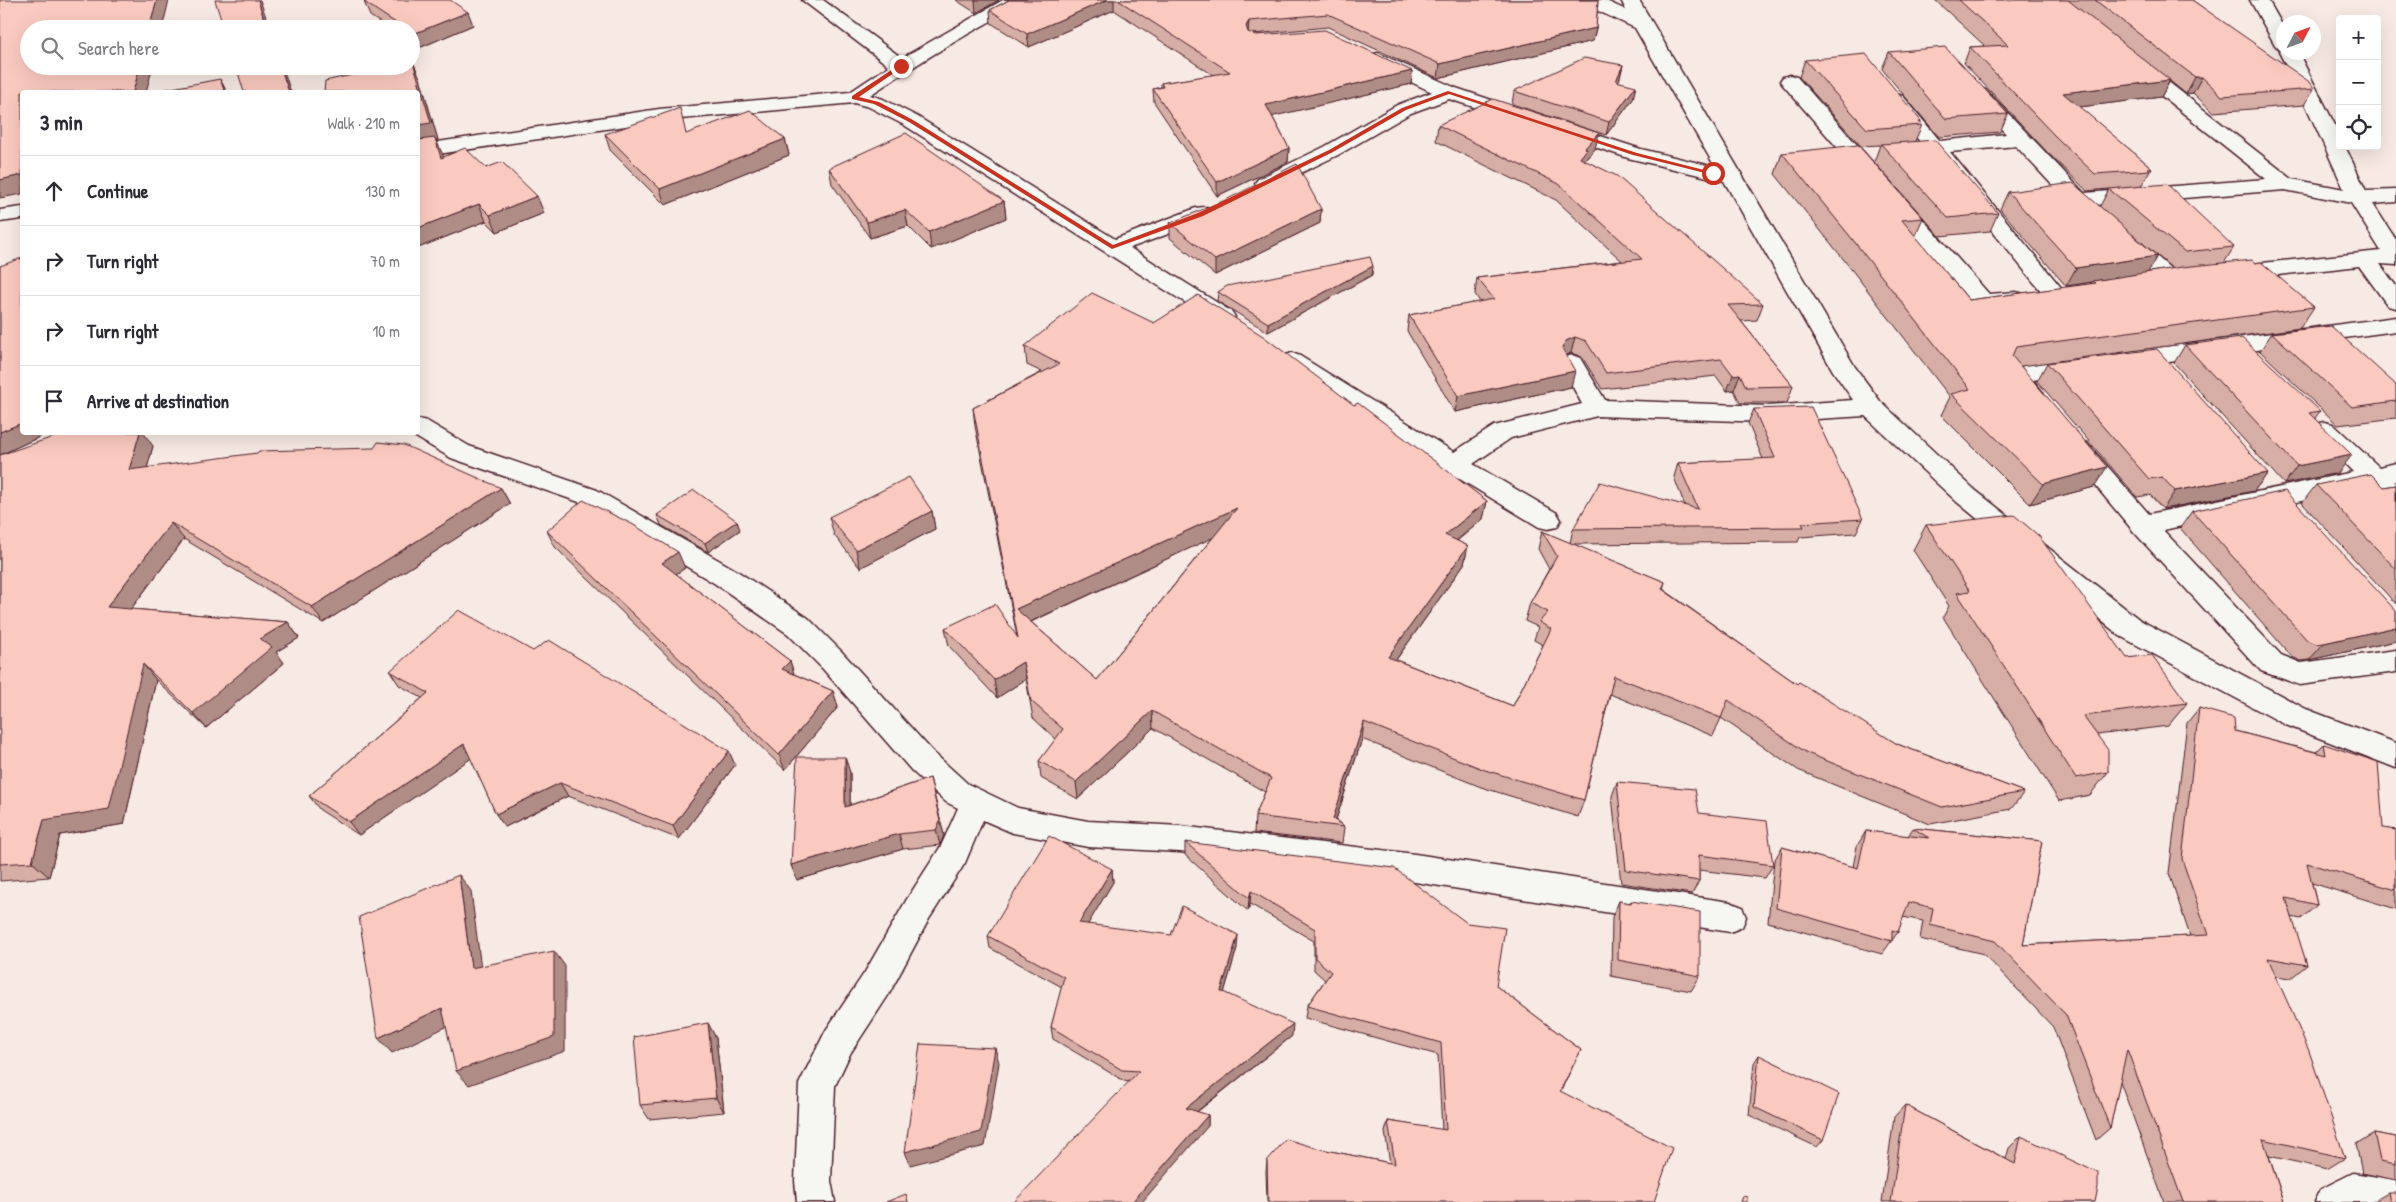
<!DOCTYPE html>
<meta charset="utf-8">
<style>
:root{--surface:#fff;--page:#f7f7f7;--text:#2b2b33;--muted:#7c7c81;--line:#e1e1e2}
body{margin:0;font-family:"Patrick Hand",sans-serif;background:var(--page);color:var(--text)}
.controls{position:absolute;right:15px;top:15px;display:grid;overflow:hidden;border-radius:5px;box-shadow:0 5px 20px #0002}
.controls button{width:45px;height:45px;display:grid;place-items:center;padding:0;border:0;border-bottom:1px solid var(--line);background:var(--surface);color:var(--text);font:25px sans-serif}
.compass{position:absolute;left:2276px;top:15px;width:45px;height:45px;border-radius:50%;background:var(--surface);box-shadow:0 5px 20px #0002;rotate:48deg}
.stop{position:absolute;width:15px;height:15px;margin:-11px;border:4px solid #c8321e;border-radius:50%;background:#fff}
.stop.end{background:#c8321e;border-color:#fff;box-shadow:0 1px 5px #0008}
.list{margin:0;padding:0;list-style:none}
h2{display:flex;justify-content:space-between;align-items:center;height:65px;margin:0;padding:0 20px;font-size:21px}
h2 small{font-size:16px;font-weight:400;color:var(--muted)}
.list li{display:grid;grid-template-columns:32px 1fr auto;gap:15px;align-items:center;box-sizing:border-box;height:70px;padding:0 20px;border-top:1px solid var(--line)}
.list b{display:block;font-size:19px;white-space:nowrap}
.list em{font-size:16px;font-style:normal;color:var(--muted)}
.icon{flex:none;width:28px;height:28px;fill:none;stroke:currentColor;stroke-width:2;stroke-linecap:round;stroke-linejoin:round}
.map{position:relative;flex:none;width:2396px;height:1202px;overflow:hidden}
.search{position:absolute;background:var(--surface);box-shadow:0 5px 20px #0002;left:20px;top:20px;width:400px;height:55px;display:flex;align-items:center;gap:12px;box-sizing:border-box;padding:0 18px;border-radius:28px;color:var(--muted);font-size:19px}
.panel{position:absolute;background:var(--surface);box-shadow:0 5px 20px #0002;left:20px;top:90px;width:400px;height:345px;border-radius:5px}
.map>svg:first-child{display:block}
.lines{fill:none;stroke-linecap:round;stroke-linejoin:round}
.minor-casing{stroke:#4a1f2b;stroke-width:3}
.minor{fill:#f6f6f2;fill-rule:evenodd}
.wall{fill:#d7aea5;stroke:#4a1f2b;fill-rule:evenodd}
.shaded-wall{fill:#af8d86;stroke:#4a1f2b}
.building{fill:#facac0;stroke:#4a1f2b;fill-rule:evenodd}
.route{fill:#c8321e}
</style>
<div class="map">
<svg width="2396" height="1202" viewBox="0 0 2396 1202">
<rect width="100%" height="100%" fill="#f7e9e3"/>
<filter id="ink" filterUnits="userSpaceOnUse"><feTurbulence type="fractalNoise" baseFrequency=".02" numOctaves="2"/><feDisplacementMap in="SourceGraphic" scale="10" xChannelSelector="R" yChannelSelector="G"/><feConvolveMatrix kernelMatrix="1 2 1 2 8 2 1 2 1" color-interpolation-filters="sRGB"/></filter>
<g filter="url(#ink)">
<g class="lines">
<g class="minor-casing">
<g id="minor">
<path d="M802,0h21l79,58 101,-58h23l-3,4c-53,27 -103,58 -153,91l13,4 35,18 197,122 81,-31 8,-1 8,1 3,5 -3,5 -82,30 102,64 3,5 -3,5 -8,2 -8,-2 -312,-197 -35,-18 -15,-4 -195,18 -241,36v-12l241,-36 191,-17 39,-26z"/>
<polygon points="1580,0 1604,0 1626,10 1621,0 1639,0 1855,367 1880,401 1975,490 2140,620 2306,709 2396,743 2396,768 2286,725 2120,636 1957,502 1865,416 1767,422 1597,416 1511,438 1473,464 1557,513 1561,520 1557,527 1548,529 1539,527 1402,444 1284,366 1280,361 1284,356 1292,353 1300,356 1454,452 1494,426 1582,404 1560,363 1564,358 1572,355 1580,358 1605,400 1767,406 1853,400 1833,371 1724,181 1628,158 1553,133 1550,129 1553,125 1560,123 1641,149 1715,167 1635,28 1583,4"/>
<polygon points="2250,0 2268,0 2284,28 2284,52 2298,52 2340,135 2340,146 2345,146 2366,191 2396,190 2396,202 2373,204 2396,240 2396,265 2380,264 2396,286 2396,308 2388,306 2359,266 2232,280 2224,278 2221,273 2224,268 2232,266 2381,251 2351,203 2285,190 2095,205 2099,210 2096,215 2088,216 2080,215 2016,146 1950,152 2068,296 2065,301 2057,303 2049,301 1930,154 1915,153 1912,149 1915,145 1921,143 1886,100 1889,96 1896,94 1903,96 1940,141 2006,134 1969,94 1972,90 1979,88 1986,90 2084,193 2266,179 2129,70 2127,66 2129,62 2143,62 2292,179 2344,189 2301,95 2279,52 2280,50 2275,45"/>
<polygon points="1378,53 1456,88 1527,112 1530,116 1527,120 1520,122 1449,99 1411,113 1338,155 1272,187 1265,189 1258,187 1255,183 1258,179 1324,147 1397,105 1432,92 1371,63 1369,59 1371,55"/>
<polygon points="1790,75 1797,77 1989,294 2016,292 2024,294 2027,299 2024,304 1983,308 1975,306 1783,85 1780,81 1783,77"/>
<polygon points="22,207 22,219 0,222 0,210"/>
<polygon points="2125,234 2133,236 2177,274 2180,279 2177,284 2169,286 2161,284 2117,246 2114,241 2117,236"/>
<polygon points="2396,317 2396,331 2125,368 2117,365 2113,360 2117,355 2125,352"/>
<path d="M2080,358l8,3 4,5 -4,5 -55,9 10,13 -3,6c-18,5 -28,-10 -37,-24l4,-6 8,-2z"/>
<polygon points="418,419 427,421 469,446 597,490 734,569 808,618 842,652 934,753 968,784 1018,808 1088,821 1180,826 1415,854 1730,902 1742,907 1746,917 1742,927 1730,932 1415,882 1180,852 1088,847 1013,833 983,820 965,863 929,919 889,994 850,1054 835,1086 831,1181 835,1202 797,1202 795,1181 799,1084 826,1030 865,972 907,899 941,846 958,808 946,802 912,771 822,668 788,634 714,583 579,502 451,458 409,433 418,432"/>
<polygon points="2324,422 2333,424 2379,467 2396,463 2396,481 2394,481 2396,483 2396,507 2387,504 2368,487 2163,530 2281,655 2301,663 2396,650 2396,672 2300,685 2261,671 2134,532 2065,449 2069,443 2078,440 2087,443 2149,514 2353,472 2312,430 2315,424"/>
<polygon points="2353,1173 2396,1180 2396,1202 2315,1202 2321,1189"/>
</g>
</g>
<use href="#minor" class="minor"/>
</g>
<g class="wall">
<polygon points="956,0 999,0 976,13"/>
<polygon points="1009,0 1598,0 1596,28 1593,41 1438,78 1328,27 1253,34 1412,71 1411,84 1272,116 1289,148 1288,162 1217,196 1154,102 1153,89 1161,87 1161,83 1213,75 1114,10 1029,47 991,23 990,10"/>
<path d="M1935,0h257l122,89 -10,16 -91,7 -20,-19 -7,1 -16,-13 -9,16 -82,10 73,61 -11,18 93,61 -10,16h31l59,44 -14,21 -279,38 73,121 -64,17 -89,-89 9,-18 -109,-141 -66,-82 7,-21 141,65 -8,18 54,64 122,-16 1,-2 -26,4 -66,-77 8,-17 92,14 9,-17 -22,2 -40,-39 -83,-89 6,-16 15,-1zM2132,234l41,35 -25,3z"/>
<polygon points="364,2 473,25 419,48 411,43 411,29 390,29 370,16"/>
<polygon points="1889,52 2008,114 2000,132 1939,137 1882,69"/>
<polygon points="1805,60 1921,121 1921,124 1922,125 1915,141 1998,213 1990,231 1940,236 1874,162 1880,145 1861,146 1799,77"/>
<polygon points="413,62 420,78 438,140 436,140 443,157 486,168 544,213 497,232 486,221 418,248 418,92"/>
<polygon points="1623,65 1618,81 1633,99 1606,135 1512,104 1514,91"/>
<polygon points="1438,125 1595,149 1584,161 1763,304 1757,320 1741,321 1793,386 1787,403 1740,403 1734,390 1727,391 1716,376 1602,389 1582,357 1571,353 1566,355 1571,387 1455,412 1407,331 1409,315 1480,302 1475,294 1477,278 1622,261 1556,200 1436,141"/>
<polygon points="605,134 687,134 785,139 789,155 665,205 610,150"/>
<polygon points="829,168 1004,201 1006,218 931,249 908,226 870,238 832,184"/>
<polygon points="1321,209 1320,223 1215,275 1170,238 1170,223"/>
<polygon points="0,266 22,432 50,432 0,455 153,446 147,468 501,488 510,504 323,623 184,539 131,609 288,622 299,638 276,652 284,663 206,728 156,680 124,824 60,835 49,877 0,881"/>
<polygon points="1372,275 1268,332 1217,301 1218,292"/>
<path d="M1154,323l200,82 133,96 -4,18 -26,22 11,5 -4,18 -68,96 117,46 30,-61 -9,-5 4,-13 -13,-6 5,-18 19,-34 -11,-20 4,-18 28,12 3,-14 112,-23 -11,-29 4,-14 85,-4 -15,-36 6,-14 109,110 -7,14 -56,4 -2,5 -226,2 93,38 -2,7 134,95 100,60 127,48 -13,17 -81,15 -132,-54 -77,-52 -8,18 -103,-42 -26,106 -6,17 -97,-30 -119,-48 -26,81 8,7 -2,16 -88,-10 1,-17 10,-24 -112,-64 -75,71 -37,-21 -2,-17 17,-22 -23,-21 -7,-39 -29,19 -48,-52 -4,-18 72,8 -42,-210 -2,-18 69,-36 -15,-7 -2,-19zM1213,537l-116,143 -66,-58 121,-56z"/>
<polygon points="2272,333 2396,385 2396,418 2338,425 2260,351"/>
<polygon points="2185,345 2320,411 2315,418 2338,473 2284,484 2174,363"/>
<polygon points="2047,363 2268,473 2254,491 2163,509 2150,495 2137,497 2037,381"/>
<polygon points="2316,485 2384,487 2396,485 2396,604 2302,503"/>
<polygon points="932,511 935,529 860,568 834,535 829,517"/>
<polygon points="2192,511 2396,611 2396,641 2309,660 2301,661 2292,657 2180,528"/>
<polygon points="657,515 740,530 708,552 661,525"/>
<polygon points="1926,525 2127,658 2187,703 2168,726 2097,735 2108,772 2090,795 2059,801 1943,617 1949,606 1913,550"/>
<polygon points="547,531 685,568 676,574 790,661 794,674 833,691 838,707 785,770 555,547"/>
<polygon points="390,671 735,765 679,839 568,796 505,827 496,814 471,758 359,835 320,810 309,796 422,698 399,685"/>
<polygon points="2199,708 2235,731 2316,752 2324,744 2383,828 2396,830 2396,909 2312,883 2317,905 2301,919 2291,917 2307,965 2291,978 2276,976 2345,1158 2327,1169 2269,1156 2284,1202 2164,1202 2120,1081 2110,1128 2096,1140 2053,1027 1984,954 1920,939 1923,921 1903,917 1898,932 1882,954 1768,922 1774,861 1782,847 1853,867 1857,846 1866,831 1908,836 1913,828 2042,841 2023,945 2190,936 2169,873 2187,723"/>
<polygon points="850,772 850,805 930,778 944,835 940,845 903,849 797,880 791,865"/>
<polygon points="1617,782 1699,813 1773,865 1765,878 1699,870 1699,881 1692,894 1621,883 1612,796"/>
<polygon points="1185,842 1496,986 1581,1050 1560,1092 1654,1202 1267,1202 1266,1172 1267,1161 1316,1148 1390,1163 1385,1132 1388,1121 1442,1130 1438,1055 1305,1018 1307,1006 1325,980 1314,970 1314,941 1250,904 1248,911 1185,855"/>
<polygon points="1112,869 1113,882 1087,925 1237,948 1224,993 1292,1036 1197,1112 1208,1115 1208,1126 1129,1082 1124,1081 1053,1039 1051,1027 1062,987 990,948 988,936"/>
<polygon points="1619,901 1630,903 1631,901 1700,976 1691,991 1611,976 1612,917"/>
<polygon points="716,1038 724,1112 649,1119 640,1105"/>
<polygon points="1759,1055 1823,1140 1817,1147 1749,1115 1754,1063"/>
<polygon points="1905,1105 2006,1159 2009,1148 2021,1136 2095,1202 1882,1202 1894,1117"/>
<polygon points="2374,1133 2396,1137 2396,1180 2362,1173 2356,1144"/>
<polygon points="2388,1193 2396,1202 2372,1202"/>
</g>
<g class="shaded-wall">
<polygon points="157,0 169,0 162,29 149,29"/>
<polygon points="258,0 260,0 270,29 267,29"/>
<polygon points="975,0 999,0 976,13"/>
<polygon points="1107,0 1114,0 1114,10 1029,47 1027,34"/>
<polygon points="468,12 473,25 419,48 413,34"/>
<polygon points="1249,21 1248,34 1246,26"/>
<polygon points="1596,28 1593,41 1438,78 1440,64"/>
<polygon points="413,62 420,78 438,140 436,140 443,155 448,175 418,144 418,125"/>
<polygon points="1623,65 1620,78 1613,94 1616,81"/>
<polygon points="140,66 153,66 146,92 133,92"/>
<polygon points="280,66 282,66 291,92 289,92"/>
<polygon points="1412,71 1411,84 1266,118 1266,105"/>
<polygon points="2195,77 2202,77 2193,93 2186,94"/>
<polygon points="220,79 227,92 225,92"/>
<polygon points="2170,80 2161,97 2055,110 2063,93"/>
<polygon points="1636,86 1633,99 1606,135 1609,122"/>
<polygon points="1599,133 1595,149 1584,161 1580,158 1585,148"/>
<polygon points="785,139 789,155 665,205 660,189"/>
<polygon points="1289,148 1288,162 1217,196 1217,182"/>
<polygon points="22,175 22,194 0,198 0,180"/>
<polygon points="537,196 544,213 497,232 490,215"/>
<polygon points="1004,201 1006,218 931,249 929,232"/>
<polygon points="479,204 486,221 418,248 418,228"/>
<polygon points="1321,209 1320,223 1215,275 1215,260"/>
<polygon points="905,210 908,226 870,238 867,222"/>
<polygon points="2157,256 2147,274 2093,281 2092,282 2066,286 2076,268"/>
<polygon points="1373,266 1372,275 1268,332 1268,323"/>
<polygon points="1575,337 1571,353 1563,357 1562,348 1566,341"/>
<polygon points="1575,371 1571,387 1455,412 1458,396"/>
<polygon points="1740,374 1734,390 1727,391 1733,375"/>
<polygon points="22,423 22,432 50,432 0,455 0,432"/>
<polygon points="140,432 143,432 153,446 142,487 129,470"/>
<polygon points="2352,455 2338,473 2284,484 2297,466"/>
<polygon points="2107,467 2094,487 2030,504 2043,484"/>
<polygon points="2268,473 2254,491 2163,509 2175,491"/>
<polygon points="501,488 510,504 323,623 312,607"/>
<polygon points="1487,501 1483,519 1441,553 1445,535"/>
<polygon points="1237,508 1236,527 1019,627 1016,609"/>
<polygon points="932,511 935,529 860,568 856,550"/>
<polygon points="737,521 740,530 708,552 705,543"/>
<polygon points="171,523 184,539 120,623 107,607"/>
<polygon points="1468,546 1464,564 1385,675 1388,657"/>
<polygon points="678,552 685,568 668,579 662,563"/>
<polygon points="288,622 299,638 276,652 284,663 206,728 193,713 260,639"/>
<polygon points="2396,627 2396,641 2309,660 2324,643"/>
<polygon points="790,661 795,677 782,669"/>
<polygon points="1023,662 1026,679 997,698 994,680"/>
<polygon points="143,664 156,680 124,824 60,835 49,877 32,862 44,820"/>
<polygon points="833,691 838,707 785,770 779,755"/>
<polygon points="1152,711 1153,728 1078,799 1076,782"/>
<polygon points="1364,722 1362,739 1334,825 1333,819"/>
<polygon points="464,744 473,757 359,835 349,822"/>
<polygon points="729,751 735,765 679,839 673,826"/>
<polygon points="845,757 850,772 850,821 845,807"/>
<polygon points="930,778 944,835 940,845 936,830"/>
<polygon points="560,783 568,796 505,827 496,814"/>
<polygon points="899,834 903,849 797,880 791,865"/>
<polygon points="1112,869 1113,882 1081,936 1079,923"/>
<polygon points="459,875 471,891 483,984 471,968"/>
<polygon points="1251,891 1250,904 1248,911 1249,898"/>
<polygon points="1238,935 1237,948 1221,1003 1221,991"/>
<polygon points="554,951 565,966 565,1051 469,1085 456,1071"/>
<polygon points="442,1008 454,1023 392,1053 378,1038"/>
<polygon points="708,1023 716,1038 724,1112 716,1098"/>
<polygon points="1293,1024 1292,1036 1186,1120 1186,1108"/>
<polygon points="995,1048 999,1063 985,1146 910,1165 905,1152"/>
<polygon points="1208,1115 1208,1126 1142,1202 1132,1202"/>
</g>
<g class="building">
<polygon points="0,0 157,0 149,29 29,29 29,66 140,66 133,92 22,92 22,175 0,180"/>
<polygon points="215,0 258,0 267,29 224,29"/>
<polygon points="370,0 450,0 468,12 413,34 411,33 411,29 405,29 364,2"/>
<polygon points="1009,0 1107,0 1027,34 990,10"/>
<polygon points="1118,0 1598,0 1596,28 1440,64 1328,14 1249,21 1246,26 1248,32 1256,35 1325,30 1412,71 1266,105 1289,148 1217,182 1153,89 1163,87 1161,83 1230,72"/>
<polygon points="1959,0 2068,0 2170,80 2063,93 2152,168 2148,168 2150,170 2095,174 2055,136 1970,47 2008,45"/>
<polygon points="2095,0 2192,0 2311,83 2314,89 2222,96 2202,77 2195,77"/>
<polygon points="1945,47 2008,114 1946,119 1889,52"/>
<polygon points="1866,54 1921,121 1919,122 1922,125 1867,129 1805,60"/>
<polygon points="1584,58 1623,65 1616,81 1636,86 1609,122 1514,91"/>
<polygon points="411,62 413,62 431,123 418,125 418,92 324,92 325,81 392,66 411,66"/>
<polygon points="236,66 280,66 289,92 244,92"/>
<polygon points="220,79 225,92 151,92"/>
<polygon points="1493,99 1599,133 1585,148 1587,149 1580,158 1617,176 1763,304 1728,305 1793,386 1746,387 1740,374 1733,375 1721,359 1606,373 1586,341 1575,337 1566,341 1562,348 1575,371 1458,396 1409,315 1494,299 1477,278 1642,259 1559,184 1438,125"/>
<polygon points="680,108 686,134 750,110 785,139 660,189 605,134"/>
<polygon points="906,133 1004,201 929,232 905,210 867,222 829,168"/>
<polygon points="435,138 441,158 465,148 486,168 502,162 537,196 490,215 479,204 418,228 418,140"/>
<polygon points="1935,140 1998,213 1948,218 1881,144"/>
<polygon points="1858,145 1923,218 1902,220 1969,300 2096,283 2093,281 2182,267 2252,260 2255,263 2261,262 2314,307 2016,347 2012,356 2107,467 2043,484 1951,394 1970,389 1849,235 1782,153"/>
<polygon points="1297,164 1321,209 1215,260 1170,223 1228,199"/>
<polygon points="2073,183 2157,256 2076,268 2008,192"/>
<polygon points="2167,184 2234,247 2185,252 2109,189"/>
<polygon points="1370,257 1373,266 1268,323 1218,292 1227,286"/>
<polygon points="22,258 22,423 0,432 0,266"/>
<path d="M1092,293l62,30 44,-28 65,41 91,69 4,-2 129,98 -42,34 23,11 -80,111 125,49 38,-77 -12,-7 9,-10 -18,-9 27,-47 -15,-25 123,51 -3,7 135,95 2,-2 98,62 127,48 -82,15 -135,-54 -79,-53 -7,18 -107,-42 -30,124 -99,-30 -121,-48 -31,97 11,8 -89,-11 16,-38 -119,-67 -76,71 -37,-21 24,-32 -32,-28 -8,-39 -29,18 -49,-52 50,-24 23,34 -45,-230 86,-44 -34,-18zM1237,508l-140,172 -81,-71z"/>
<polygon points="2331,326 2396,385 2396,401 2352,407 2272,333"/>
<polygon points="2242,338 2320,411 2309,413 2352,455 2297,466 2185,345"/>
<polygon points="2157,349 2268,473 2175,491 2162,477 2149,479 2047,363"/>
<polygon points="1811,407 1863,519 1802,523 1804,527 1573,529 1600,482 1698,509 1678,463 1775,458 1754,409"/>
<polygon points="71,432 140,432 129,470 257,453 259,451 374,448 378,442 404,445 501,488 312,607 171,523 107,607 288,622 260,639 272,647 193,713 143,664 109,809 44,820 32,862 0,864 0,455 65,433"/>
<polygon points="2371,474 2384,487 2396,485 2396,569 2316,485"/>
<polygon points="909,477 932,511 856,550 829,517"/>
<polygon points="694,490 737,521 705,543 657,515"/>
<polygon points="2285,491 2396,611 2396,627 2324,643 2317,644 2307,640 2192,511"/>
<polygon points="583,500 632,524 678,552 662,563 790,661 782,669 833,691 779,755 547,531"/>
<polygon points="2014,515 2039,536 2127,658 2152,655 2187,703 2083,716 2108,750 2108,772 2076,778 1957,593 1970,591 1926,525"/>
<polygon points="459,610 533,651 549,640 729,751 673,826 560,783 496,814 464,744 349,822 309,796 428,693 390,671"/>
<polygon points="2199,708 2234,718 2235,731 2326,755 2324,744 2378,762 2383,828 2396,830 2396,890 2307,863 2317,905 2286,898 2307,965 2268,958 2309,1051 2345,1158 2263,1139 2284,1202 2183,1202 2127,1049 2110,1128 2066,1015 1995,941 1930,925 1933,908 1909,902 1898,932 1892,930 1892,941 1776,908 1782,847 1858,868 1866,831 1929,838 1913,828 2042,841 2023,945 2208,935 2182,859"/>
<polygon points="797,757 845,757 845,807 930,778 940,821 936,830 899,834 791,865"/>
<polygon points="1617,782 1695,789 1699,813 1767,821 1773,865 1699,855 1699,881 1626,870"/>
<polygon points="1049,836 1112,869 1079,923 1171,935 1182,906 1238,935 1221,991 1293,1024 1186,1108 1208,1115 1132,1202 1014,1202 1139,1071 1122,1070 1051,1027 1064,977 988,936"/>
<polygon points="1185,842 1394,868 1467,923 1505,928 1496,986 1581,1050 1560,1091 1672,1148 1654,1202 1268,1202 1267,1161 1286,1139 1316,1148 1395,1164 1388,1121 1446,1130 1441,1043 1307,1006 1331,972 1315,958 1315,929 1251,891 1249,898"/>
<polygon points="459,875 471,968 554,951 554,1037 456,1071 442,1008 378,1038 359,917"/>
<polygon points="1619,901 1631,903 1631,901 1700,912 1700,976 1618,960"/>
<polygon points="708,1023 716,1098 640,1105 634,1037"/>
<polygon points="920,1044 995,1048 981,1132 905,1152"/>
<polygon points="1759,1055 1839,1094 1823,1140 1754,1107"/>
<polygon points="1905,1105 2015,1164 2021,1136 2098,1173 2098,1187 2095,1202 1891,1202"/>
<polygon points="2374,1133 2396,1137 2396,1164 2380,1161"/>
<polygon points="2388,1193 2396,1193 2396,1202 2390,1202"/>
<polygon points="906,1194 908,1202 886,1202"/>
<polygon points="1743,1196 1747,1197 1747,1202 1741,1202"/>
</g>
</g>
<polygon class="route" points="899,65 904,66 859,97 879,102 913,120 1113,245 1198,213 1329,150 1402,108 1448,91 1637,153 1716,173 1713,175 1633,155 1449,94 1406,110 1333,152 1203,216 1112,249 909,122 874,104 852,99 852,96"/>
</svg>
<div class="controls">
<button>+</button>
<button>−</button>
<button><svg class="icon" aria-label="locate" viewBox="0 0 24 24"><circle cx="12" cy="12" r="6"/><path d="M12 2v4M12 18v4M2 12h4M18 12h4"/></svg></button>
</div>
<svg class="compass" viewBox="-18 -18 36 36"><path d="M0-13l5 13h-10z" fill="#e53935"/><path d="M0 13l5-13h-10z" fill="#7c7c81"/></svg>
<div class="stop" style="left:1713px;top:173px"></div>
<div class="stop end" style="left:901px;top:66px"></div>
<div class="search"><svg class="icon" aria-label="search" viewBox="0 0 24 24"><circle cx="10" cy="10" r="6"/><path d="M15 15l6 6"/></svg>Search here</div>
<section class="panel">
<h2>3 min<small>Walk · 210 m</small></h2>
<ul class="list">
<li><svg class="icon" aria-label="ahead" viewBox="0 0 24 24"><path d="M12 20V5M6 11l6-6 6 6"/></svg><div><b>Continue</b></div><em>130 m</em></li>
<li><svg class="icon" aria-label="right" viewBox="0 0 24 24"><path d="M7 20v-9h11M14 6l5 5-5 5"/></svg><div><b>Turn right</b></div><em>70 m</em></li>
<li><svg class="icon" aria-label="right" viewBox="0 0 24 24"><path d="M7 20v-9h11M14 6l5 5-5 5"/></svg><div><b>Turn right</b></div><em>10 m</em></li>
<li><svg class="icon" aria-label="arrive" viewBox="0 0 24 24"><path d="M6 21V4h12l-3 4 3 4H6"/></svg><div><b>Arrive at destination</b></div></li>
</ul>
</section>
</div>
